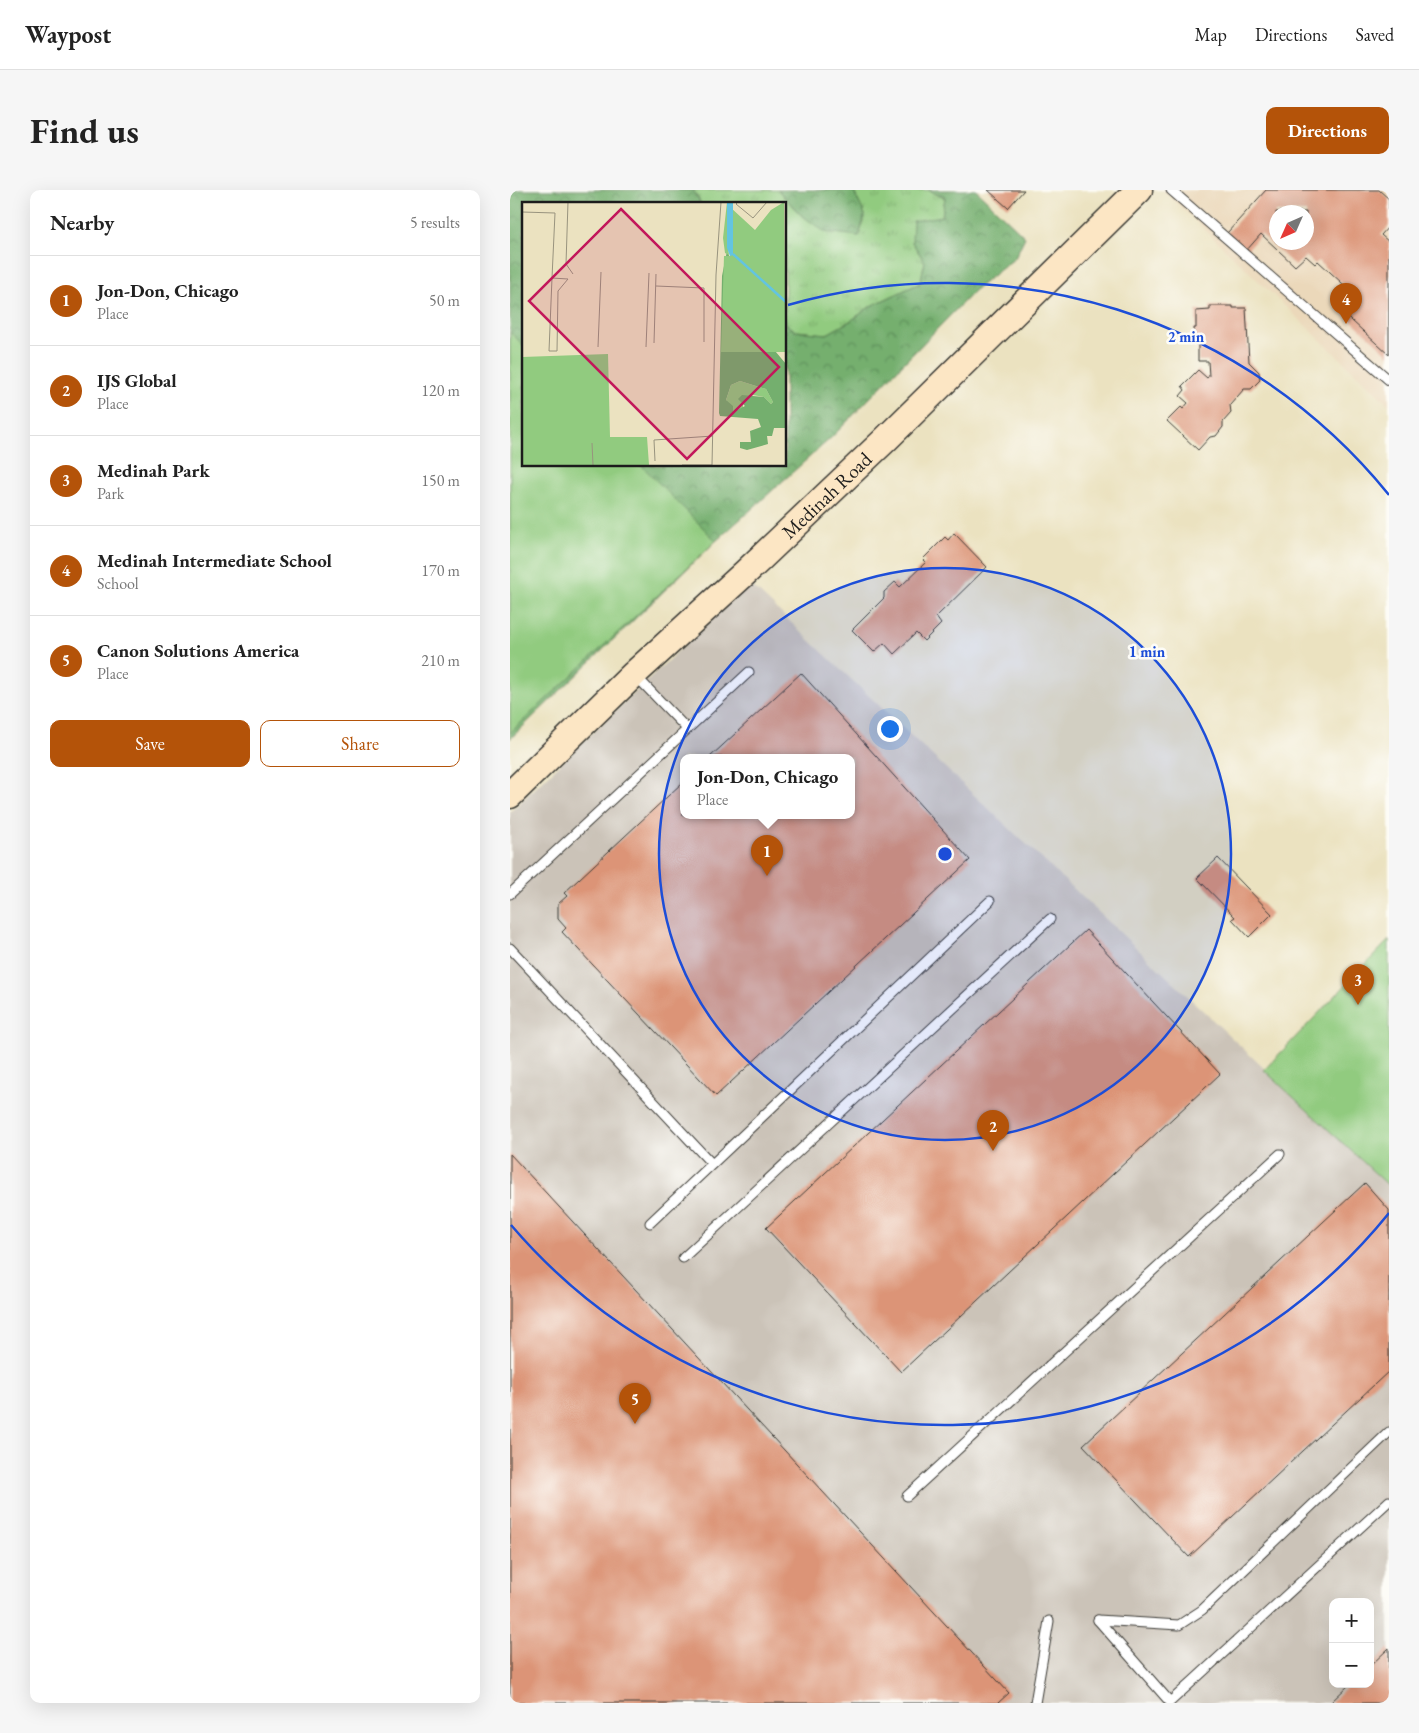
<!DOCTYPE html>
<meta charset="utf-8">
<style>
:root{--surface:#fff;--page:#f6f6f6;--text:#222;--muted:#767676;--line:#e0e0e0;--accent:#b45309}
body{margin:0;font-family:"EB Garamond",serif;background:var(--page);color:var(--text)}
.controls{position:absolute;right:15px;bottom:15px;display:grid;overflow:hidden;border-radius:10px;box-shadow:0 5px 20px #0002}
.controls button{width:45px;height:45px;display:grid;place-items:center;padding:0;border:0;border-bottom:1px solid var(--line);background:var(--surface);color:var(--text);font:25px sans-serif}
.compass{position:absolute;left:759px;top:15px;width:45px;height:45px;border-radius:50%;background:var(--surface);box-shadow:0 5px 20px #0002;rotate:225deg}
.you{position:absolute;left:379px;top:538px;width:18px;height:18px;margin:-12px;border:4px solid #fff;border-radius:50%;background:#1a73e8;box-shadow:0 0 0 8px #1a73e833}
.badge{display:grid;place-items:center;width:32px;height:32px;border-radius:50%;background:var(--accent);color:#fff;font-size:16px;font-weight:700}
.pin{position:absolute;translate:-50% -41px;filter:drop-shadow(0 1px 2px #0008)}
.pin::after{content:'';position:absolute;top:26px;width:18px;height:15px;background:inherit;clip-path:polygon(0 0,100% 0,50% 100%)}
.popup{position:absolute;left:170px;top:564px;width:175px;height:65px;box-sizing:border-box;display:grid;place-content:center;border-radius:10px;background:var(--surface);filter:drop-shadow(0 1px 4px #0005);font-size:16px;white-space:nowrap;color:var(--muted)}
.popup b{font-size:19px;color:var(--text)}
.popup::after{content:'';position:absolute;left:50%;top:100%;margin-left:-10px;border:10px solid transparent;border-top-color:var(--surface)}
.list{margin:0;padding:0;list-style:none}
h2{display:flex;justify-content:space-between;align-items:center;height:65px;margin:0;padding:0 20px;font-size:21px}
h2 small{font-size:16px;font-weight:400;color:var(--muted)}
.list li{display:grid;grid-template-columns:32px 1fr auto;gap:15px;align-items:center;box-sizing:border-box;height:90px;padding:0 20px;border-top:1px solid var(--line)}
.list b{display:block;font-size:19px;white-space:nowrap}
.list p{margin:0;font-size:16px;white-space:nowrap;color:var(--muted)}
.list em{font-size:16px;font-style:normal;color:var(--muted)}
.actions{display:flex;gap:10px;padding:15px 20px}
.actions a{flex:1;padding:11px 0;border:1px solid var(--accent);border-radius:10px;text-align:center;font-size:18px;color:var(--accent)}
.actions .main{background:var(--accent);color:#fff}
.map{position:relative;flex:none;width:879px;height:1513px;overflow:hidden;border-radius:10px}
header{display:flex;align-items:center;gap:30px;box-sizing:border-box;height:70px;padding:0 25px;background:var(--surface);border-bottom:1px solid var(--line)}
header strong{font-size:24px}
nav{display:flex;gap:28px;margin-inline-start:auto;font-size:18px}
.intro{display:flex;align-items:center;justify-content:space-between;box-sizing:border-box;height:120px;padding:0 30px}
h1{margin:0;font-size:35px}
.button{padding:12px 22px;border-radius:10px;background:var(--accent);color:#fff;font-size:18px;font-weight:700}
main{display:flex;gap:30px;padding:0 30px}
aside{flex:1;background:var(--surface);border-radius:10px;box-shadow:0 5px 20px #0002}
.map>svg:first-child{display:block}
.built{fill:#ebd8ba;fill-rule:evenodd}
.industrial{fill:#cbc3b8;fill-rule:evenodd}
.grass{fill:url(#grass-tufts);stroke:#56744e}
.forest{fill:url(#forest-crowns);stroke:#486645}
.park{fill:#91cb7f;stroke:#56744e}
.building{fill:#dc9477;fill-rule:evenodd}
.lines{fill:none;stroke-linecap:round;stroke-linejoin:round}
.lane-casing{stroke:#3b3a35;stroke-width:11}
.secondary-casing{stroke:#3b3a35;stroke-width:29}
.lane{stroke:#fff;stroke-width:9}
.secondary{stroke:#fce6c4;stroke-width:26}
.ring{fill:none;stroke:#1d4ed8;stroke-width:2.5}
.labels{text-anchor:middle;stroke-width:5;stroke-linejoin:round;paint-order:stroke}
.street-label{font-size:20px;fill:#1c1c1c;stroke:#fdfcf7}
.inset-river{fill:none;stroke:#63c4e1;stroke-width:2.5}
.inset-road{fill:none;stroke:#98937e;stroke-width:1}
.view{fill:#c2185b;fill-opacity:0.15;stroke:#c2185b;stroke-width:2.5}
.inset-edge{fill:none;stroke:#1c1c1c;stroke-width:2.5}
.centre{fill:#1d4ed8;stroke:#fdfcf7;stroke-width:2.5}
.ring-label{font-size:15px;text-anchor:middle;font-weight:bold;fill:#1d4ed8;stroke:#fdfcf7;stroke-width:5;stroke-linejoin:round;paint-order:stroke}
</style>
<header>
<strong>Waypost</strong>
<nav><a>Map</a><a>Directions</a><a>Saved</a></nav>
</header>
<div class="intro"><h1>Find us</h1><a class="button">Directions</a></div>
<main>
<aside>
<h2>Nearby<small>5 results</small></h2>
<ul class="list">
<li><span class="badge">1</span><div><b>Jon-Don, Chicago</b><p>Place</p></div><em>50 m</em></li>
<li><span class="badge">2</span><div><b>IJS Global</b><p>Place</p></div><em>120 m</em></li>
<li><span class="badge">3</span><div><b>Medinah Park</b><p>Park</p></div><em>150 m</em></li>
<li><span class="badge">4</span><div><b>Medinah Intermediate School</b><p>School</p></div><em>170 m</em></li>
<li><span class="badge">5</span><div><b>Canon Solutions America</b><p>Place</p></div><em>210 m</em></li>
</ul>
<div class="actions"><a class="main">Save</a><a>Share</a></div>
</aside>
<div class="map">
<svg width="879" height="1513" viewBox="0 0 879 1513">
<defs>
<pattern id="grass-tufts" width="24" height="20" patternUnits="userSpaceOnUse" patternTransform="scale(1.25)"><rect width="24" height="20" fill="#91cb7f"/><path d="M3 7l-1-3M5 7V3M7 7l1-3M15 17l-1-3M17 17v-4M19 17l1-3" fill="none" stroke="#7cae6d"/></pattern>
<pattern id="forest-crowns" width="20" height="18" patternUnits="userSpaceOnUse" patternTransform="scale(1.25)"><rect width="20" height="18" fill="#74af6e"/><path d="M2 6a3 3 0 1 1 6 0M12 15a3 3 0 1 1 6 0" fill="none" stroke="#5e8e5a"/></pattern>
</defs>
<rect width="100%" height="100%" fill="#fdfcf7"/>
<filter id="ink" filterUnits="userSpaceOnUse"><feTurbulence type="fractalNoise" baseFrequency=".02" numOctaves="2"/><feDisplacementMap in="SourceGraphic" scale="10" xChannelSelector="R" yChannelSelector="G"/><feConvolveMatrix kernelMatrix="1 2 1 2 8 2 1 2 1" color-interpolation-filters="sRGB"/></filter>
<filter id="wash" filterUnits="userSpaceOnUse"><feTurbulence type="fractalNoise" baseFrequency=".0096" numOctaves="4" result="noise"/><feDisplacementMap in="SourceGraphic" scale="20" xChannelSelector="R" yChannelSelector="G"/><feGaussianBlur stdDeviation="1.12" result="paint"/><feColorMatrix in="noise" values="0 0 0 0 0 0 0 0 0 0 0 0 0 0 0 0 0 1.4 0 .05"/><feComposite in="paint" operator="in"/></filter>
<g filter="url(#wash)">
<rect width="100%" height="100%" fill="#ebe2c0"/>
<path class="built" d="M653,0h226v215zM766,22h30v30h-30z"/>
<path class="industrial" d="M239,393l640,603v517h-879v-891zM173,567h168v58h-168zM823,1412h37v82h-37z"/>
<polygon class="grass" points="183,0 268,0 290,24 349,46 355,25 343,0 418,0 435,8 432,26 402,52 415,72 410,93 361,116 342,130 317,144 286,141 275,133 275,14 191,14"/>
<g class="forest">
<polygon points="0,0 183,0 191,14 14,14 14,216 0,220"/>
<polygon points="268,0 343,0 355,25 349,46 315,42 290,24"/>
<polygon points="418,0 466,0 515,47 505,68 465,100 322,247 206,351 0,549 0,284 69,275 275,275 275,133 286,141 317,144 342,130 361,116 410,93 415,72 402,52 403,31 432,26 435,8"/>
</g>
<g class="park">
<polygon points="0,142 14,156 14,275 131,275 206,351 0,543"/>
<polygon points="879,750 879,996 754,880"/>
</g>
<g id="blocks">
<g class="building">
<polygon points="478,0 514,0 498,18"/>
<path d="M756,0h113l10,9v27l-8,9 8,7v113l-50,-46 15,-15 -36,-33 -3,3 -9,-8 -11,10 -34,-32 -15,17 -19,-18zM766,22h30v30h-30z"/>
<polygon points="700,116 723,116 723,118 736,118 739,172 749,182 750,190 741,199 734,199 720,215 721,223 713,232 713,237 706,246 700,247 688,260 657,231 671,217 673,219 678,213 670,206 675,200 672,196 688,180 697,188 699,186 698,171 688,171 688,154 685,154 684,138 686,138 686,121 700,120"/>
<polygon points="444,343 477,377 426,427 431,434 414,451 406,443 384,464 374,453 364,462 342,440 374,408 374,402 385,392 390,397 416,372 413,369 435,347 438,350"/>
<polygon points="291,483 460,670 206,906 52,742 56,738 48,729 48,714 57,706 54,703 173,592 173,625 341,625 341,567 200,567"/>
<polygon points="708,668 762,724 739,747 722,729 725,727 687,688"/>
<polygon points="576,740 710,884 391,1182 256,1038"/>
<polygon points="0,964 499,1503 488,1513 0,1513"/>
<polygon points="855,993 879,1020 879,1181 679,1367 573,1255"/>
<polygon points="879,1458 879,1513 820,1513 840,1494 860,1494 860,1476"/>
</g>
</g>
</g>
<g filter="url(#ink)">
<use href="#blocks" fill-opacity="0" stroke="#3b3a35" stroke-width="1"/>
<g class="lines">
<g class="lane-casing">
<g id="lane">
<polyline points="661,0 879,190"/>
<polyline points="125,485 177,539"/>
<polyline points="0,704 239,482"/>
<polyline points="0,758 202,974"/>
<polyline points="140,1033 480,711"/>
<polyline points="173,1068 540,729"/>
<polyline points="397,1306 770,964"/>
<polyline points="588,1430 660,1512 879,1311"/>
<polyline points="588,1430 669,1435 692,1420 879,1242"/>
<polyline points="525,1513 539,1431"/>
</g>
</g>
<g class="secondary-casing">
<g id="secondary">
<path id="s1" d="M0,605l124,-121 112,-102 140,-133 253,-249"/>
</g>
</g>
<use href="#lane" class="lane"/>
<use href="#secondary" class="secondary"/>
</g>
</g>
<circle cx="435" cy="664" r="286" fill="#1d4ed8" fill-opacity=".12"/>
<g class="ring">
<circle cx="435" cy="664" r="286"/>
<path d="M879 1023A571 571 0 0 1 1 1035M278 115A571 571 0 0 1 879 305"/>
</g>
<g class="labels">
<g class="street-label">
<text dy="7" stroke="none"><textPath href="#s1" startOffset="436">Medinah Road</textPath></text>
</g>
</g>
<g transform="translate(12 12)">
<rect width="264" height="264" fill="#ebe2c0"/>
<path d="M218,179l26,8 7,13 -2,2 -7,-7 -11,-2 -10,8v5l-11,4 -6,-12 5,-15z" fill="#91cb7f"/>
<path d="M205,49l38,88 21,25v64h-12l-2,8h-5l1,8 -21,6 -7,-2v-6h11l-1,-11 11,-4 -3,-8 -38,-3 -1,-3 3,-137zM218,179l26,8 7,13 -2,2 -7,-7 -22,-2 -4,4 7,7 -12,6v-6l-7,-6 5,-15z" fill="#74af6e" fill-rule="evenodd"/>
<path d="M205,0v36l2,17 -4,-2 -2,-15z" fill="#91cb7f"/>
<path d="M262,0l2,150h-65l3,-96h6v-49l25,23 16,-20zM86,152l2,83h37l2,28h-127v-108z" fill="#91cb7f"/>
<path d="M205,0h6v53l-3,1 -3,-8z" fill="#63c4e1"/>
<path class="inset-river" d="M211,52l53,48"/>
<path class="inset-road" d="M46,0l-2,62 7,10M216,0l-2,2 17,14 14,-16M0,10l33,1 -3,65M30,76l16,1 -10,12 -1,60h-8zM134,84l48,2v54M132,141l2,-69M76,145l3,-75M124,145l3,-74M70,241l1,22M133,259l-1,-21 59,-4M160,263h30M190,263l4,-190 5,-73"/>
<path class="view" d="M99,7l158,158 -92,92 -158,-158z"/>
<rect width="264" height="264" class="inset-edge"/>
</g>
<circle cx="435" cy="664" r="8" class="centre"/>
<g class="ring-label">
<text x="676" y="152">2 min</text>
<text x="637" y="467">1 min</text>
</g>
</svg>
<div class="controls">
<button>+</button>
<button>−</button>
</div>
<svg class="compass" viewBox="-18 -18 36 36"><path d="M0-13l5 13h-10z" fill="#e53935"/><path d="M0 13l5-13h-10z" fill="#767676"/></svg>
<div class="you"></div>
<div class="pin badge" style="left:257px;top:686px">1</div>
<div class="popup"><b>Jon-Don, Chicago</b>Place</div>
<div class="pin badge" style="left:483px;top:961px">2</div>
<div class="pin badge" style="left:848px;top:815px">3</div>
<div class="pin badge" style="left:836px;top:134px">4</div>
<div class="pin badge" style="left:125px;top:1234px">5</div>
</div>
</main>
